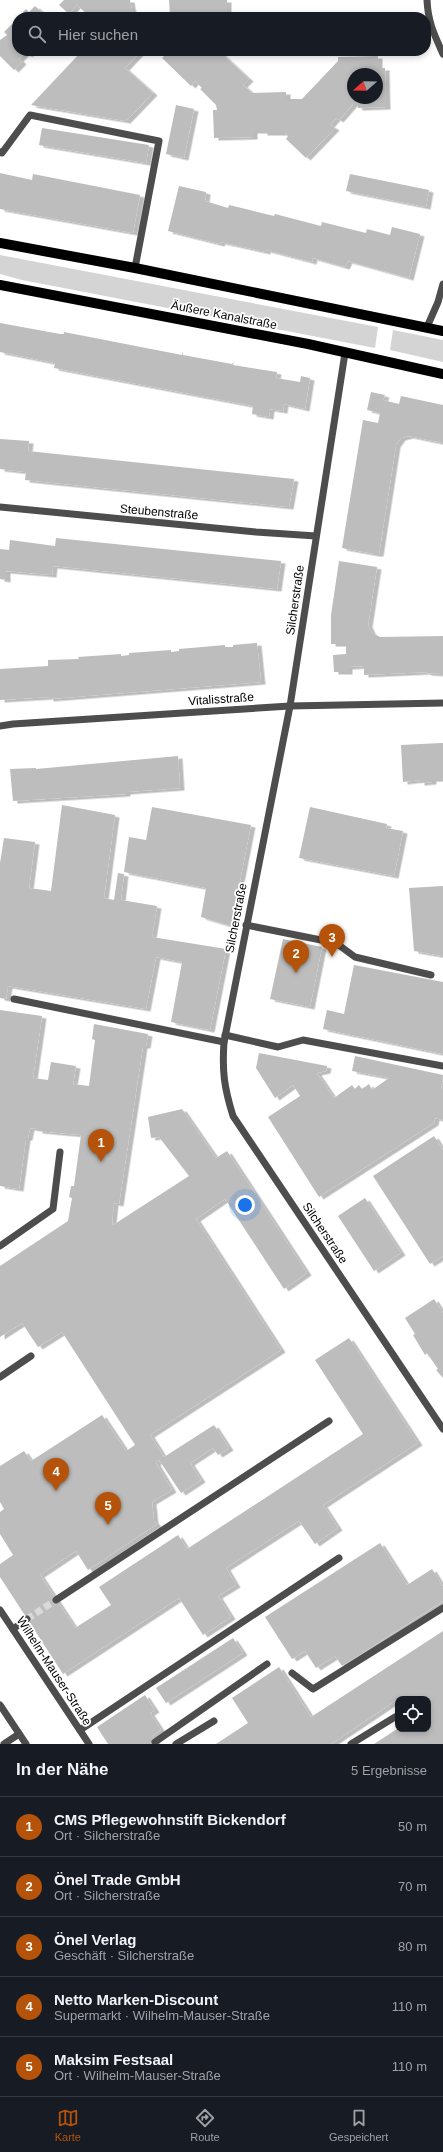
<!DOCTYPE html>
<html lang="de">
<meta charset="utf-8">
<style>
:root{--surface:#171b24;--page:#242831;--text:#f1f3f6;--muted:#9ea1a6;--line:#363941;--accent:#b45309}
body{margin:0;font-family:Helvetica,sans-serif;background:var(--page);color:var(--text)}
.controls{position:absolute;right:12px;bottom:12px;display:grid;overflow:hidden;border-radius:8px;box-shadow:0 2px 6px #0003}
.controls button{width:36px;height:36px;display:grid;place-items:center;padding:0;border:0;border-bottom:1px solid var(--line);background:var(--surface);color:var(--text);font:20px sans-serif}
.compass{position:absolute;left:347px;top:68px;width:36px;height:36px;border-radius:50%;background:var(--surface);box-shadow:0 2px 6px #0003;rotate:250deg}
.you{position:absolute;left:245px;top:1205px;width:14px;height:14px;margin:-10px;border:3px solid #fff;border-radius:50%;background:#1a73e8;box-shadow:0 0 0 6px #1a73e833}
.badge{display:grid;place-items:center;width:26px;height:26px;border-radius:50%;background:var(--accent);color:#fff;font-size:13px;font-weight:700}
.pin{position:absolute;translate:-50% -33px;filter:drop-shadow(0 1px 2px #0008)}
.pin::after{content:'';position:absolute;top:21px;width:14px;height:12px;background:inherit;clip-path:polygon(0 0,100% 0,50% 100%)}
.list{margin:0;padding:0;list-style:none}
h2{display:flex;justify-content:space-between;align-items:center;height:52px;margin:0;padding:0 16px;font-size:17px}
h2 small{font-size:13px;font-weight:400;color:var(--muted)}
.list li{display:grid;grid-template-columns:26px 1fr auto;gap:12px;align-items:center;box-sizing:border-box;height:60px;padding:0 16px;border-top:1px solid var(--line)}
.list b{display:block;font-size:15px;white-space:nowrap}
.list p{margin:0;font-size:13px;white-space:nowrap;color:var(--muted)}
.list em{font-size:13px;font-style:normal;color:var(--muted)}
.icon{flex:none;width:22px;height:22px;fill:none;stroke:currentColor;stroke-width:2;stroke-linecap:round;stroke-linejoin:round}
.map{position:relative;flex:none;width:443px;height:1744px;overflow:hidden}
.search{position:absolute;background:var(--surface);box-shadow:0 2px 6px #0003;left:12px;right:12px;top:12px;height:44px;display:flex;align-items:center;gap:10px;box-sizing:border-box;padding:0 14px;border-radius:16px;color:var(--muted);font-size:15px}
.sheet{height:352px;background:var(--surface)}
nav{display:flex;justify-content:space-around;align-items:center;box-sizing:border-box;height:56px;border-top:1px solid var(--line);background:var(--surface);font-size:11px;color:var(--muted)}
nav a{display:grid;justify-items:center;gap:2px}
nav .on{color:var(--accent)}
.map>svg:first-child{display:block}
.green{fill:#d4d4d4}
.building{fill:#bdbdbd;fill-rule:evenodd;filter:url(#shadow)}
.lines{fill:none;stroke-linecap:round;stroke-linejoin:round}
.minor-tunnel{stroke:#d9d9d9;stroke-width:7;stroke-dasharray:7 3.5;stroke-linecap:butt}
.minor{stroke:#4d4d4d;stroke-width:7}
.major{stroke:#000;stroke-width:10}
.labels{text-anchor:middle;stroke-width:3.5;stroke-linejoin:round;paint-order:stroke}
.street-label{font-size:12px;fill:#000;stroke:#fff}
</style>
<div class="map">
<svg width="443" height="1744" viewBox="0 0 443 1744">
<defs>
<filter id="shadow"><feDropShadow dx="4.5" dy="2.5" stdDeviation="0" flood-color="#0004"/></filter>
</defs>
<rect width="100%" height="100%" fill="#fff"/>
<g class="green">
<polygon points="0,255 378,327 375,348 22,280 0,274"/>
<polygon points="393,330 443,340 443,362 390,350"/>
</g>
<g class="building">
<polygon points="64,0 130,0 133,17 90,17 77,5 69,14 59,5"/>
<polygon points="169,0 227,0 227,17 170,17"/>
<polygon points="35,6 47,17 18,17 26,9 29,12"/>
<polygon points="12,24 15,27 17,24 17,51 32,51 28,55 25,53 19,59 22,62 14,70 0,56 0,40 7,35 4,32"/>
<polygon points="82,51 141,51 125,68 153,93 126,121 31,105"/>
<path d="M169,51h53v3l27,25 -6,6 9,8 34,-1v7h16l36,-38v-4l40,-1v12h7l1,39 -28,1 -1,-4h-4l-14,16 -3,-2 -6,7 5,3 -29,30 -20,-19 2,-3 -3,-3h-22v-2h-10v6l-39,1 -1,-28h4l-1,-5 -16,-16 2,-1 -7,-7 -4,5 -29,-28zM353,74h24v24h-24z"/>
<polygon points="176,105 194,109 184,158 166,154"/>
<polygon points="42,128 149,145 146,163 39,145"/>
<polygon points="0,173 32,180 33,174 140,195 133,233 0,209"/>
<polygon points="350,174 429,190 426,207 346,191"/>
<polygon points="179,186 206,192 205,201 228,208 229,205 274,216 275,214 321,226 322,222 366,233 367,229 390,235 392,227 420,234 409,278 348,261 345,267 313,258 312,262 266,250 266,252 221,242 220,244 168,231"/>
<polygon points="0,323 60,334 64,334 64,332 182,355 183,352 183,355 232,364 234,362 233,365 277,372 276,378 300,382 301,376 310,378 305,409 284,404 283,411 270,409 269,417 252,414 253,406 54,368 55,363 0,352"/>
<polygon points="371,392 385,395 383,400 399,404 401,396 443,405 443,443 409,436 401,438 396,445 379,554 375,554 342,548 363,420 378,423 380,413 367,410"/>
<polygon points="0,439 29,441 28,451 294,479 289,507 25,480 26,472 0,469"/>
<polygon points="56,538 281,561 277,589 53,566 52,575 6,571 6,580 0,579 0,549 9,550 10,540 55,546"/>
<polygon points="339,561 377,567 368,625 372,633 380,637 443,636 443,674 426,673 427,672 364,675 364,666 348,667 348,672 334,672 333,655 346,654 346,644 331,644 331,615"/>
<polygon points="257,643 261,682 49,699 49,697 0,700 0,669 48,666 48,660 79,659 78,657 121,654 121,656 129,655 129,653 171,650 171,652 179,651 179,649 225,645 225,647 233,647 233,645"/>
<polygon points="441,743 443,743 443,781 439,782 439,779 432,779 432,782 420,783 420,780 403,782 401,745"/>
<polygon points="178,756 180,788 126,792 126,794 13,801 10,769 36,768 36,769"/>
<polygon points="62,805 115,815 104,898 114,900 118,873 124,874 121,900 157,906 152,937 226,949 210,1030 171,1022 182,962 156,957 146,1009 8,986 6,999 0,998 0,863 4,838 35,842 29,888 51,891"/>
<polygon points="152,807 251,825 231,926 201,917 206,888 124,872 129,837 146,840"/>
<polygon points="310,807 387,824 386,828 403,831 394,876 299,858"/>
<polygon points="443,886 443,956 414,951 409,888"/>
<polygon points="283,939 322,947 310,1007 270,999"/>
<polygon points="354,965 443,982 443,1054 323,1029 327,1010 344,1014"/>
<polygon points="0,1010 42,1016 33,1078 48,1080 51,1062 76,1066 73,1084 89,1086 95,1040 92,1039 94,1024 148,1034 146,1046 143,1046 119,1204 114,1203 112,1222 113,1225 189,1176 159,1137 151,1138 148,1117 182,1109 216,1158 227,1151 307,1273 284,1289 225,1199 196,1219 281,1350 150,1435 164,1457 214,1425 229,1448 218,1455 213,1448 190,1463 201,1480 181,1493 159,1460 156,1463 172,1490 152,1502 154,1521 157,1524 88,1570 76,1551 40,1575 75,1628 111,1605 99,1587 178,1535 187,1549 363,1434 315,1360 349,1338 418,1443 323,1505 338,1528 315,1544 299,1521 226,1568 236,1585 218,1596 231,1617 203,1635 179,1598 63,1674 0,1577 0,1564 13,1555 0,1534 0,1512 4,1509 0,1502 0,1466 24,1451 31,1461 102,1415 126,1451 135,1445 62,1332 38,1347 22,1323 0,1337 0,1266 68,1221 72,1198 69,1197 71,1186 74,1186 81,1135 38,1131 38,1129 30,1128 28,1138 26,1138 19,1189 0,1186"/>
<polygon points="259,1053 327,1066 326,1071 317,1073 334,1098 352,1085 355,1089 359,1085 362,1089 369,1084 372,1090 389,1078 352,1071 355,1056 443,1075 441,1089 443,1089 443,1120 435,1118 434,1123 319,1197 268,1117 300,1096 293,1085 275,1098 256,1068"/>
<polygon points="434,1136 443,1150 443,1256 430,1264 373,1176"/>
<polygon points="365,1198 401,1253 374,1271 338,1216"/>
<polygon points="434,1299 443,1313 443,1378 436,1370 438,1369 427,1353 425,1355 413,1335 415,1334 405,1318"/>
<polygon points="380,1543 407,1585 432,1569 443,1587 443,1601 342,1666 335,1656 316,1668 305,1651 292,1659 265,1617"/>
<polygon points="443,1631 443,1744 374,1744 397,1729 428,1729 428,1699 398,1699 331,1744 216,1744 248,1723 232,1698 279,1667 311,1717"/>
<polygon points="233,1638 243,1653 166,1703 156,1688"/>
<polygon points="145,1695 155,1710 150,1713 161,1730 152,1736 157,1744 108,1744 97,1727"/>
</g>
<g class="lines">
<polyline class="minor-tunnel" points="27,1619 56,1600"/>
<g class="minor">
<path d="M427,0c1,22 7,34 16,54"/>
<polyline points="0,152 2,153 30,115 159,141 135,268"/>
<polyline points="427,327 438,302 443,284"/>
<path d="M345,353l-55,353 -66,336c-2,29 0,45 9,74l210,313"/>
<polyline points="0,507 256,532 316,536"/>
<polyline points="0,726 13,724 290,706 443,703"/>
<polyline points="246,925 336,943 355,957 431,975"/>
<polyline points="14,999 224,1042"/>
<polyline points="225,1035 278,1047 303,1040 443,1066"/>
<polyline points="0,1246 53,1209 60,1152"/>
<polyline points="0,1377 31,1356"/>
<polyline points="56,1600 329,1421"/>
<polyline points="0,1610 89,1744"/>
<polyline points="13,1629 27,1619"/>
<polyline points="292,1673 313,1689 443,1608"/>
<polyline points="0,1705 26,1744"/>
<polyline points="80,1730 339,1558"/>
<polyline points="155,1742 267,1664"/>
<polyline points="4,1744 19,1734"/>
<polyline points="176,1744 214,1721"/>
<polyline points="351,1744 395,1717"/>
</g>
<g class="major">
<polyline points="0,243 135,268 443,331"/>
<polyline points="0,285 308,344 443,374"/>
</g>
</g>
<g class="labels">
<g class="street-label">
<text transform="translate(224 315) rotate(11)" y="4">Äußere Kanalstraße</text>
<text transform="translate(159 512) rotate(5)" y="4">Steubenstraße</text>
<text transform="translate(295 600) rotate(-82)" y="4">Silcherstraße</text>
<text transform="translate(221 699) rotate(-4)" y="4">Vitalisstraße</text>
<text transform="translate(236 918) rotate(-79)" y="4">Silcherstraße</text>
<text transform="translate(325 1233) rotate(56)" y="4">Silcherstraße</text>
<text transform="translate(54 1671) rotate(57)" y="4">Wilhelm-Mauser-Straße</text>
</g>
</g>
</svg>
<div class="controls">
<button><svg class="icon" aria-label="locate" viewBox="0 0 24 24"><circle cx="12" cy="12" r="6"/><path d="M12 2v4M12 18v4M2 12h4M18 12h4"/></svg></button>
</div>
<svg class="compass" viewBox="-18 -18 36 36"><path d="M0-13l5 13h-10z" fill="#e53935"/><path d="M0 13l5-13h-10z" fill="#9ea1a6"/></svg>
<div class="you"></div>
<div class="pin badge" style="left:101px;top:1162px">1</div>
<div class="pin badge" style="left:296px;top:973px">2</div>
<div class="pin badge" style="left:332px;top:957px">3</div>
<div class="pin badge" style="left:56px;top:1491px">4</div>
<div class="pin badge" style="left:108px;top:1525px">5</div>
<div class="search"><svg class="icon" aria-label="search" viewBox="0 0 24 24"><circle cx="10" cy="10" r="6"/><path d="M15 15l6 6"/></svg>Hier suchen</div>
</div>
<section class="sheet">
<h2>In der Nähe<small>5 Ergebnisse</small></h2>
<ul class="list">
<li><span class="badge">1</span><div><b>CMS Pflegewohnstift Bickendorf</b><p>Ort · Silcherstraße</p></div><em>50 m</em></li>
<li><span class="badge">2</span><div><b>Önel Trade GmbH</b><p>Ort · Silcherstraße</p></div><em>70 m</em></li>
<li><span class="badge">3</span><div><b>Önel Verlag</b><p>Geschäft · Silcherstraße</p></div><em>80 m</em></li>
<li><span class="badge">4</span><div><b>Netto Marken-Discount</b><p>Supermarkt · Wilhelm-Mauser-Straße</p></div><em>110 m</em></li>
<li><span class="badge">5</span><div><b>Maksim Festsaal</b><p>Ort · Wilhelm-Mauser-Straße</p></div><em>110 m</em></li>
</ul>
</section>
<nav>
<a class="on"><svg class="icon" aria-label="map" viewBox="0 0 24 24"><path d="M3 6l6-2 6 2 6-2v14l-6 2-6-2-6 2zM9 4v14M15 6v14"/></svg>Karte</a>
<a><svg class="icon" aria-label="directions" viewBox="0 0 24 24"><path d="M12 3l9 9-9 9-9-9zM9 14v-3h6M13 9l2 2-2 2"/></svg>Route</a>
<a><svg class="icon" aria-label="saved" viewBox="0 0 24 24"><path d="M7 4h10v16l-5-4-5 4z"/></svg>Gespeichert</a>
</nav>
